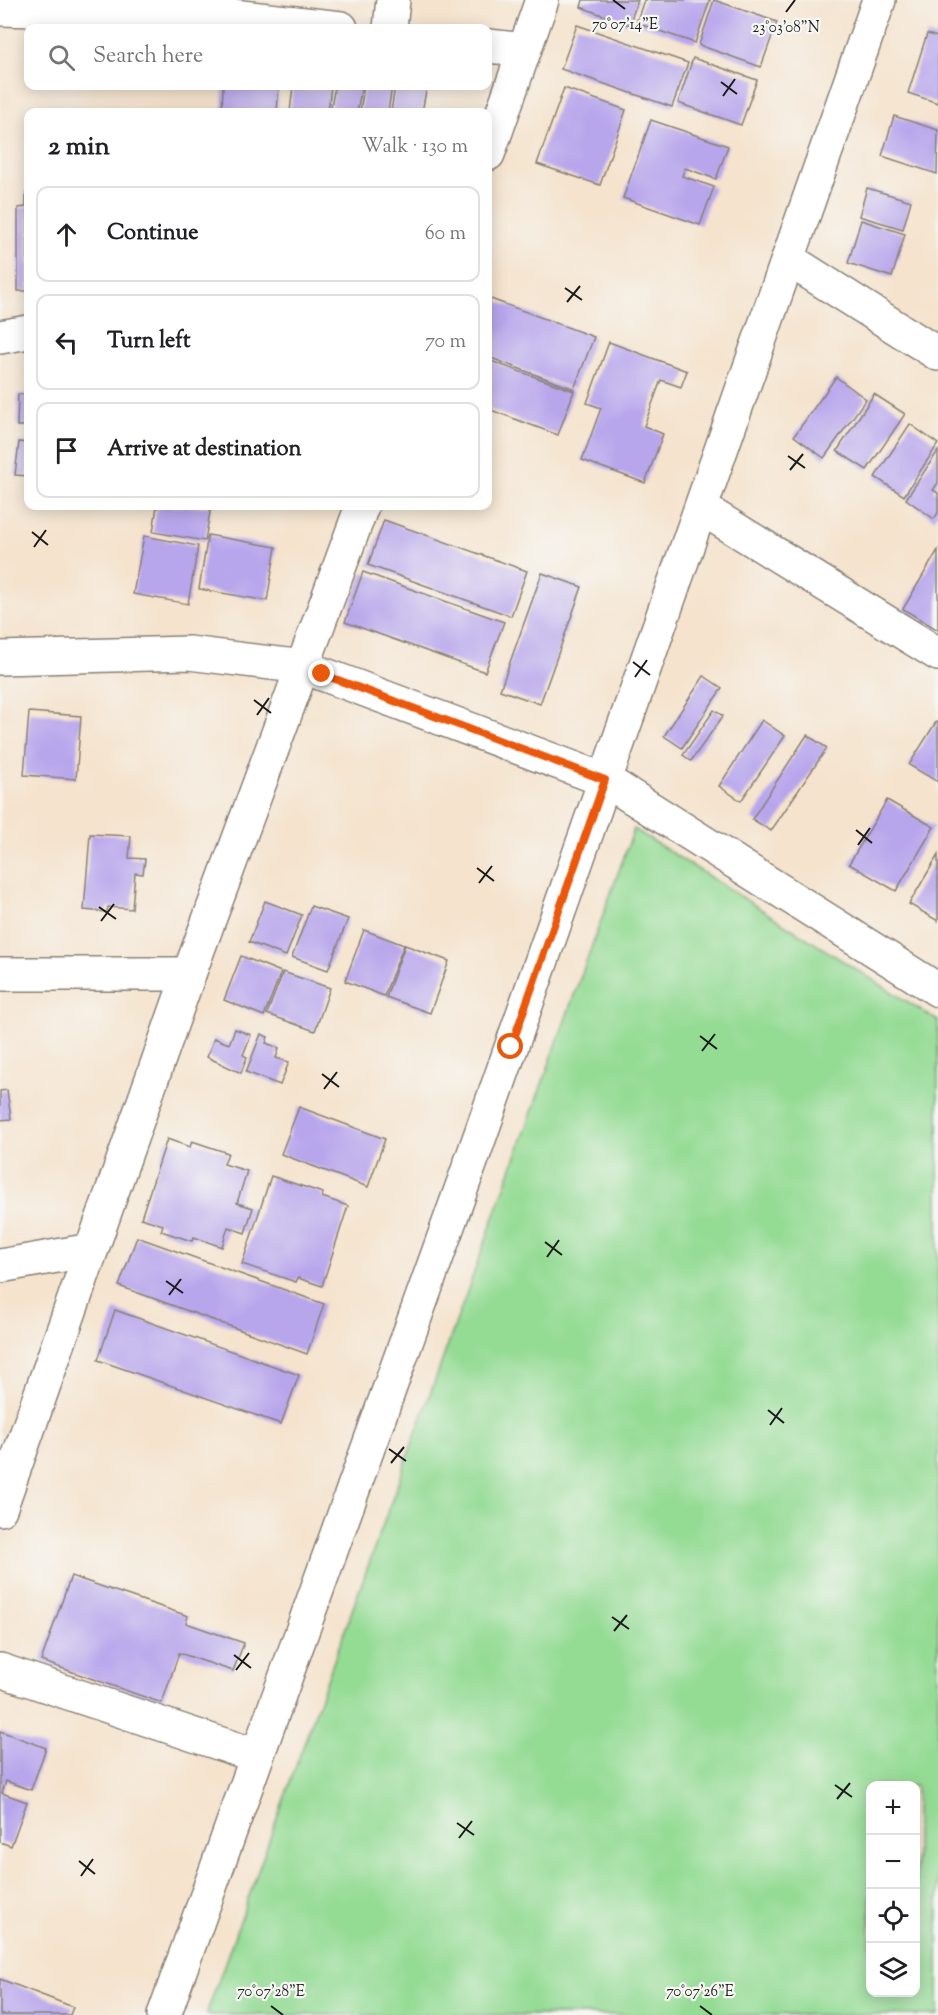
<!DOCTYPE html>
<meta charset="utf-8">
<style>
:root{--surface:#fff;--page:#f6f6f6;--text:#202124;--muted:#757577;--line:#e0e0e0}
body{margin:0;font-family:"Sorts Mill Goudy",serif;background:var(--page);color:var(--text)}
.controls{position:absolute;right:18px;bottom:18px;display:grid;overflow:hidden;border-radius:12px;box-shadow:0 3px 15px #0003}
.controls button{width:54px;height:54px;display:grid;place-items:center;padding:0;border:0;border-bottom:2px solid var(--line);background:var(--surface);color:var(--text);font:30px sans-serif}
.stop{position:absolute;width:18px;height:18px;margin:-14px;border:4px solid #ea580c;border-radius:50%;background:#fff}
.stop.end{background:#ea580c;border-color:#fff;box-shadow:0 2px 6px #0008}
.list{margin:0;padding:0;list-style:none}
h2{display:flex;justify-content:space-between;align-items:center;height:78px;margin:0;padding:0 24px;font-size:26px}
h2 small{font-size:20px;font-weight:400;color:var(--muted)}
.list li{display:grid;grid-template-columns:39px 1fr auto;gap:18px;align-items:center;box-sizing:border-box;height:96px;margin:0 12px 12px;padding:0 12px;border:2px solid var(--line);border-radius:12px}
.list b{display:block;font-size:22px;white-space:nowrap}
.list em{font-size:20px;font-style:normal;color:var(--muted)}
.icon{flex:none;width:33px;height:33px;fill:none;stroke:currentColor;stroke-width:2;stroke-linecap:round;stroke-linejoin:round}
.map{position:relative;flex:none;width:938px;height:2015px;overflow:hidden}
.search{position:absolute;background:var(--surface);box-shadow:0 3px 15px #0003;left:24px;top:24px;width:468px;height:66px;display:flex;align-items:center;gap:15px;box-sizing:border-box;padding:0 21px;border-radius:12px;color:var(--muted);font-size:22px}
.panel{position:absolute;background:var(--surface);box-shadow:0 3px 15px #0003;left:24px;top:108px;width:468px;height:402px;border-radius:12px}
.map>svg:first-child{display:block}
.green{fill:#94db94;stroke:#587c58;stroke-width:1.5;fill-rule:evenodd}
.building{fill:#b8a6ec}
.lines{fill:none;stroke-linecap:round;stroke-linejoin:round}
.minor-casing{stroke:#888074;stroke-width:36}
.minor{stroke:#fff;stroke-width:33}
.route{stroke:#ea580c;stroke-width:8}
.ticks{fill:none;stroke:#1c1c1c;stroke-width:2}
.ticks-label{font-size:15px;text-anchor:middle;fill:#1c1c1c;stroke:#f6f6f2;stroke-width:4.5;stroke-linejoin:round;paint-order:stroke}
</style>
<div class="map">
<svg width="938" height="2015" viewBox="0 0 938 2015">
<rect width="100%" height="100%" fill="#f6f6f2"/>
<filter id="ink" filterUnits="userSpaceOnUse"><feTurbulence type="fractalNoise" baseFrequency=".0167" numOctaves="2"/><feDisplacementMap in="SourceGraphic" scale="12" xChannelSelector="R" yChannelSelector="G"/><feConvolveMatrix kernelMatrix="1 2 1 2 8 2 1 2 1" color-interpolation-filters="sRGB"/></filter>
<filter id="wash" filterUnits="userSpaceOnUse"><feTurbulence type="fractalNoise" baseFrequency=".008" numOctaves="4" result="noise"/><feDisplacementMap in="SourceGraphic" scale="24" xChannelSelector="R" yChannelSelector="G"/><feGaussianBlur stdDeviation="1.35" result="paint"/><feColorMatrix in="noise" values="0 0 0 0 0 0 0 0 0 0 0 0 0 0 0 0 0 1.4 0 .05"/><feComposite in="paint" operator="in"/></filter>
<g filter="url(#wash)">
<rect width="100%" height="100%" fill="#f5e3cd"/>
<path class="green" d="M634,829l304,192v994h-732zM870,1786h46v206h-46z"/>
<g id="blocks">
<g class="building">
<polygon points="583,0 638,0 629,25 581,7"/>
<polygon points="644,0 710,0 695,43 636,23"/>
<polygon points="714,0 777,22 761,67 699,45"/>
<polygon points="577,25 688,63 672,107 561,69"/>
<polygon points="927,34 938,37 938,103 908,93"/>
<polygon points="693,58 757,80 741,125 678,103"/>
<polygon points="223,86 279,86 277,112 222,112"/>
<polygon points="293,86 331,86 328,112 290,112"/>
<polygon points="335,86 362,86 357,112 330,112"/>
<polygon points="364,86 392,86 388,112 360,112"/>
<polygon points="395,86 427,86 422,112 391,112"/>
<polygon points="564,88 626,110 600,185 537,164"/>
<polygon points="894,116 938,130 937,174 882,156"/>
<polygon points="651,120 728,146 716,179 685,168 682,176 714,187 700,225 623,198"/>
<polygon points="867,188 911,201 903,229 859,216"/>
<polygon points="26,193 28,193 28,291 18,291 18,208 26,207"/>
<polygon points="861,220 905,234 892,277 848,263"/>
<polygon points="488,298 594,337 574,389 488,357"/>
<polygon points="609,342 687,371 681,387 661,380 644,426 663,434 645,483 582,460 601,408 587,403"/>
<polygon points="488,360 574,391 558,435 488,409"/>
<polygon points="836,377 866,399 824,458 794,436"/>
<polygon points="18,394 28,394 28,426 17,426"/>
<polygon points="874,394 905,414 867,470 837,451"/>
<polygon points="910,424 938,444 904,496 875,477"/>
<polygon points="19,442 28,443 28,476 15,475"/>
<polygon points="938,451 938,483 933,490 938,493 938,513 934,519 906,499"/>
<polygon points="157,506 211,506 205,541 153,532"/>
<polygon points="384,520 527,571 511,616 368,565"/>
<polygon points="208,535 276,547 267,601 199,589"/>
<polygon points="144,536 198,546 188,604 133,594"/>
<polygon points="938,550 938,630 903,609"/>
<polygon points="363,572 504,622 485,672 345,622"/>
<polygon points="542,573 582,587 540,704 500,690"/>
<polygon points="704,676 722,688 682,748 664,736"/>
<polygon points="714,710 723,716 691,761 683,755"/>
<polygon points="29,712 81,716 76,779 24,775"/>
<polygon points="762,720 785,736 741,801 719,786"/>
<polygon points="936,722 938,723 938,782 909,765"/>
<polygon points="807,735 827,748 771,831 752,819"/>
<polygon points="887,800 934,827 896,891 849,864"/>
<polygon points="90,834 131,836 129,858 145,859 143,874 135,873 132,909 108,907 107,912 84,910"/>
<polygon points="938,855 938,921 909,904"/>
<polygon points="265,901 302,915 286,956 249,942"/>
<polygon points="311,906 348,919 328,970 292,957"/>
<polygon points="364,930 404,945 384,996 345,981"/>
<polygon points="405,945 449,961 430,1013 386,997"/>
<polygon points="241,956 281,972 264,1016 224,1000"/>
<polygon points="283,972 330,988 315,1031 267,1014"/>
<polygon points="235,1029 251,1035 243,1055 247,1057 241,1073 207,1057 214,1038 229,1044"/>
<polygon points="261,1034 268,1037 266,1043 279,1048 276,1058 289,1062 280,1085 246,1072"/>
<polygon points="7,1090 11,1119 0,1120 0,1091"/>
<polygon points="299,1107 385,1139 368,1187 281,1154"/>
<polygon points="167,1139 190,1147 192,1141 228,1153 224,1164 247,1171 237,1203 253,1208 245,1233 228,1227 222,1247 194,1237 192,1241 161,1231 163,1225 141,1218"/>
<polygon points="271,1176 323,1193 322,1197 348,1206 322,1286 298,1278 296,1282 242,1264"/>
<polygon points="137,1237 324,1304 307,1354 119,1286"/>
<polygon points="115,1310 299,1375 281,1424 98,1360"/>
<polygon points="71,1576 188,1616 186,1623 244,1643 233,1671 179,1653 162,1703 41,1661"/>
<polygon points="0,1731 46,1748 31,1790 6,1781 2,1793 27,1802 11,1846 0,1842"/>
<polygon points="0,1979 73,2007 70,2015 0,2015"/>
</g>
</g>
</g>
<g filter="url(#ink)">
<use href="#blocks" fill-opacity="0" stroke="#888074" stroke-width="1.5"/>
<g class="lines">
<g class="minor-casing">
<g id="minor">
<polyline points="0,9 224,15 341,28"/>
<polyline points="390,28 393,0"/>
<polyline points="488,46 524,50"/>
<polyline points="488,154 542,0"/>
<polyline points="788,259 938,354"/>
<polyline points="0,337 28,332"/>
<polyline points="701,508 938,654"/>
<polyline points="0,658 189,653 304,667 605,780 938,990"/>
<polyline points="0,974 189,974"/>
<polyline points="0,1266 91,1250"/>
<polyline points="0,1509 189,974 362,506"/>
<polyline points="0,1670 257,1756"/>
<polyline points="164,2015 472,1159 879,0"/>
</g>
</g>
<use href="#minor" class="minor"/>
</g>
</g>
<g class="lines" filter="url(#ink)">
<polyline class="route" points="322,674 605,780 511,1047"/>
</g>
<path class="ticks" d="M613,0l12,9M786,12l9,-12M721,82l16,12M723,96l12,-17M565,288l17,12M567,302l13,-16M788,456l17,12M790,470l13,-16M32,532l16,13M34,547l12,-17M633,662l17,13M635,677l12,-17M254,700l17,13M257,715l12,-17M856,830l16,13M858,845l12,-17M477,868l17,13M479,883l13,-17M99,907l17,12M101,921l13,-17M700,1036l17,13M702,1051l13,-17M322,1074l17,13M324,1089l13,-17M545,1242l17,13M547,1257l12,-17M166,1281l17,12M169,1295l12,-16M768,1410l16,13M770,1425l12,-17M389,1449l17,12M391,1463l13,-16M612,1617l17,12M614,1631l13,-16M234,1655l17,13M236,1670l13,-17M835,1785l17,12M837,1799l13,-16M457,1823l17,12M459,1838l13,-17M79,1861l16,13M81,1876l12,-17M271,2006l12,9M700,2006l12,9"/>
<g class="ticks-label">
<text x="625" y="29">70°07'14"E</text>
<text x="786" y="32">23°03'08"N</text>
<text x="271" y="1996">70°07'28"E</text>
<text x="700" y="1996">70°07'26"E</text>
</g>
</svg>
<div class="controls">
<button>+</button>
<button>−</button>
<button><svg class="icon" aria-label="locate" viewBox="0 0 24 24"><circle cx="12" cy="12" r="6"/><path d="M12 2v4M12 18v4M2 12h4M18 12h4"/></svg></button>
<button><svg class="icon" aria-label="layers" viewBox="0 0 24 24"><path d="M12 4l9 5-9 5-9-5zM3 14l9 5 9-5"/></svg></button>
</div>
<div class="stop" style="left:511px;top:1047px"></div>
<div class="stop end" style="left:322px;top:674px"></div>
<div class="search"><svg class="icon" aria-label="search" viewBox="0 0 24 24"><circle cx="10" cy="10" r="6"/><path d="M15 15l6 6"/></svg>Search here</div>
<section class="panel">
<h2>2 min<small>Walk · 130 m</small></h2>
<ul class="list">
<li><svg class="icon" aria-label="ahead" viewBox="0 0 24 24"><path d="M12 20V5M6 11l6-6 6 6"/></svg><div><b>Continue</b></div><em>60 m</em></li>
<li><svg class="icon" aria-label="left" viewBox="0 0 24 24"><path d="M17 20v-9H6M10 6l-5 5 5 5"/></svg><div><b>Turn left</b></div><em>70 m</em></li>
<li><svg class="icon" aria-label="arrive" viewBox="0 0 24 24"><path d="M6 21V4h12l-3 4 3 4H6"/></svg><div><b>Arrive at destination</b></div></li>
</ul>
</section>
</div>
